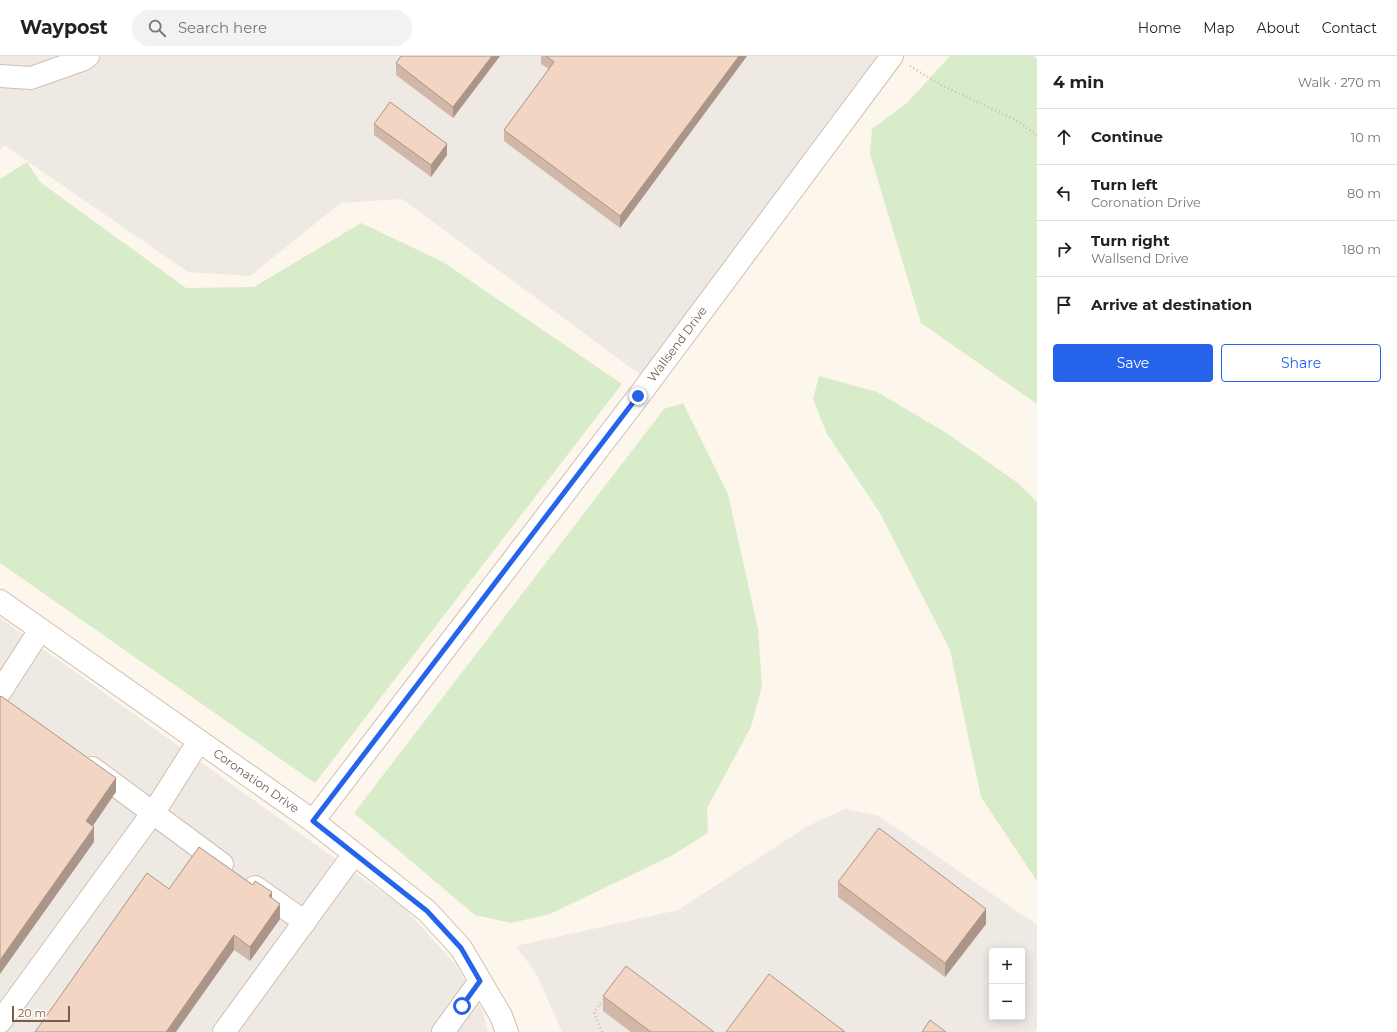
<!DOCTYPE html>
<meta charset="utf-8">
<style>
:root{--surface:#fff;--page:#f2f2f2;--text:#222;--muted:#767676;--line:#e0e0e0;--accent:#2563eb}
body{margin:0;font-family:Montserrat,sans-serif;background:var(--page);color:var(--text)}
.controls{position:absolute;right:12px;bottom:12px;display:grid;overflow:hidden;border-radius:4px;box-shadow:0 2px 10px #0003}
.controls button{width:36px;height:36px;display:grid;place-items:center;padding:0;border:0;border-bottom:1px solid var(--line);background:var(--surface);color:var(--text);font:20px sans-serif}
.scale{position:absolute;left:12px;bottom:10px;width:58px;box-sizing:border-box;padding-left:4px;border:2px solid #7a5c4d;border-top:0;font-size:11px;line-height:14px;white-space:nowrap;color:#7a5c4d;-webkit-text-stroke:3px #fffaf3;paint-order:stroke}
.stop{position:absolute;width:12px;height:12px;margin:-9px;border:3px solid #2563eb;border-radius:50%;background:#fff}
.stop.end{background:#2563eb;border-color:#fff;box-shadow:0 1px 4px #0008}
.list{margin:0;padding:0;list-style:none}
h2{display:flex;justify-content:space-between;align-items:center;height:52px;margin:0;padding:0 16px;font-size:17px}
h2 small{font-size:13px;font-weight:400;color:var(--muted)}
.list li{display:grid;grid-template-columns:26px 1fr auto;gap:12px;align-items:center;box-sizing:border-box;height:56px;padding:0 16px;border-top:1px solid var(--line)}
.list b{display:block;font-size:15px;white-space:nowrap}
.list p{margin:0;font-size:13px;white-space:nowrap;color:var(--muted)}
.list em{font-size:13px;font-style:normal;color:var(--muted)}
.actions{display:flex;gap:8px;padding:12px 16px}
.actions a{flex:1;padding:9px 0;border:1px solid var(--accent);border-radius:4px;text-align:center;font-size:14px;color:var(--accent)}
.actions .main{background:var(--accent);color:#fff}
.icon{flex:none;width:22px;height:22px;fill:none;stroke:currentColor;stroke-width:2;stroke-linecap:round;stroke-linejoin:round}
.map{position:relative;flex:none;width:1037px;height:976px;overflow:hidden}
header{display:flex;align-items:center;gap:24px;box-sizing:border-box;height:56px;padding:0 20px;background:var(--surface);border-bottom:1px solid var(--line)}
header strong{font-size:19px}
nav{display:flex;gap:22px;margin-inline-start:auto;font-size:14px}
.search{width:280px;height:36px;background:var(--page);display:flex;align-items:center;gap:10px;box-sizing:border-box;padding:0 14px;border-radius:22px;color:var(--muted);font-size:15px}
main{display:flex}
aside{flex:1;background:var(--surface)}
.map>svg:first-child{display:block}
.industrial{fill:#efe9e4;fill-rule:evenodd}
.green{fill:#d8ecc9}
.lines{fill:none;stroke-linecap:round;stroke-linejoin:round}
.minor-casing{stroke:#d1beb0;stroke-width:24}
.path{stroke:#d9b8a5;stroke-width:2.5;stroke-dasharray:1 3;stroke-linecap:butt}
.minor{stroke:#fff;stroke-width:22}
.wall{fill:#d1b7a8}
.shaded-wall{fill:#aa9588}
.building{fill:#f3d5c3;stroke:#aa9588}
.route{stroke:#2563eb;stroke-width:5}
.labels{text-anchor:middle;stroke-width:3.5;stroke-linejoin:round;paint-order:stroke}
.street-label{font-size:12px;fill:#7a5c4d;stroke:#fffaf3}
</style>
<header>
<strong>Waypost</strong>
<div class="search"><svg class="icon" aria-label="search" viewBox="0 0 24 24"><circle cx="10" cy="10" r="6"/><path d="M15 15l6 6"/></svg>Search here</div>
<nav><a>Home</a><a>Map</a><a>About</a><a>Contact</a></nav>
</header>
<main>
<div class="map">
<svg width="1037" height="976" viewBox="0 0 1037 976">
<rect width="100%" height="100%" fill="#fdf6ec"/>
<g class="industrial">
<polygon points="0,0 894,0 646,323 402,143 341,147 250,220 188,216 4,89 0,94"/>
<polygon points="0,562 404,852 456,909 483,956 488,976 0,976"/>
<path d="M845,753l34,7 158,109v103l-3,4h-472l-25,-57 -21,-29 162,-36 130,-84zM992,895h30v66h-30z"/>
</g>
<g class="green">
<polygon points="950,0 1033,0 1037,3 1037,348 921,267 870,98 872,73 907,47"/>
<polygon points="27,106 40,126 186,232 254,231 361,167 443,206 622,328 315,727 0,507 0,123"/>
<polygon points="819,320 877,336 945,376 1018,427 1037,446 1037,825 981,741 950,594 880,457 827,378 813,343"/>
<polygon points="683,347 728,438 758,573 762,630 751,671 707,752 708,777 671,800 550,858 511,867 475,859 354,757 664,353"/>
</g>
<g class="lines">
<g class="minor-casing">
<g id="minor">
<polyline points="0,20 31,22 82,4 88,0"/>
<path id="s1" d="M0,545l313,220 114,90 34,37 40,68 6,16"/>
<polyline points="0,636 40,574"/>
<polyline points="92,712 222,808"/>
<path id="s2" d="M313,765l325,-424 254,-341"/>
<polyline points="255,831 305,866"/>
<polyline points="0,966 159,748 199,685"/>
<polyline points="224,976 354,798"/>
<polyline points="443,976 480,925"/>
</g>
</g>
<g class="path">
<polyline points="910,10 941,29 1014,63 1037,79"/>
<polyline points="602,976 594,956 604,943"/>
</g>
<use href="#minor" class="minor"/>
</g>
<g class="wall">
<polygon points="500,0 453,62 396,19 396,7"/>
<polygon points="541,0 747,0 620,172 504,85 504,74 549,13 541,8"/>
<polygon points="374,68 447,99 431,121 374,79"/>
<polygon points="838,826 986,868 945,921 838,841"/>
<polygon points="169,833 272,842 280,863 250,905 234,894"/>
<polygon points="603,940 714,976 631,976 603,955"/>
</g>
<g class="shaded-wall">
<polygon points="492,0 500,0 453,62 453,51"/>
<polygon points="739,0 747,0 620,172 620,160"/>
<polygon points="447,88 447,99 431,121 431,109"/>
<polygon points="116,722 116,736 86,780 86,765"/>
<polygon points="94,771 94,786 0,918 0,904"/>
<polygon points="272,836 272,851 269,840"/>
<polygon points="280,848 280,863 250,905 250,891"/>
<polygon points="986,853 986,868 945,921 945,907"/>
<polygon points="234,879 234,894 176,976 166,976"/>
</g>
<g class="building">
<polygon points="401,0 492,0 453,51 396,7"/>
<polygon points="546,0 739,0 620,160 504,74 554,6"/>
<polygon points="390,46 447,88 431,109 374,68"/>
<polygon points="1,640 116,722 86,765 94,771 0,904 0,641"/>
<polygon points="879,772 986,853 945,907 838,826"/>
<polygon points="199,791 253,829 255,825 272,836 269,840 280,848 250,891 234,879 166,976 35,976 147,817 169,833"/>
<polygon points="626,910 714,976 651,976 603,940"/>
<polygon points="769,918 845,976 726,976"/>
<polygon points="930,964 946,976 922,976"/>
</g>
<g class="lines">
<polyline class="route" points="462,950 480,925 461,892 427,855 313,765 638,340"/>
</g>
<g class="labels">
<g class="street-label">
<text dy="4" stroke="none"><textPath href="#s2" startOffset="600">Wallsend Drive</textPath></text>
<text dy="4" stroke="none"><textPath href="#s1" startOffset="313">Coronation Drive</textPath></text>
</g>
</g>
</svg>
<div class="controls">
<button>+</button>
<button>−</button>
</div>
<div class="scale">20 m</div>
<div class="stop" style="left:462px;top:950px"></div>
<div class="stop end" style="left:638px;top:340px"></div>
</div>
<aside>
<h2>4 min<small>Walk · 270 m</small></h2>
<ul class="list">
<li><svg class="icon" aria-label="ahead" viewBox="0 0 24 24"><path d="M12 20V5M6 11l6-6 6 6"/></svg><div><b>Continue</b></div><em>10 m</em></li>
<li><svg class="icon" aria-label="left" viewBox="0 0 24 24"><path d="M17 20v-9H6M10 6l-5 5 5 5"/></svg><div><b>Turn left</b><p>Coronation Drive</p></div><em>80 m</em></li>
<li><svg class="icon" aria-label="right" viewBox="0 0 24 24"><path d="M7 20v-9h11M14 6l5 5-5 5"/></svg><div><b>Turn right</b><p>Wallsend Drive</p></div><em>180 m</em></li>
<li><svg class="icon" aria-label="arrive" viewBox="0 0 24 24"><path d="M6 21V4h12l-3 4 3 4H6"/></svg><div><b>Arrive at destination</b></div></li>
</ul>
<div class="actions"><a class="main">Save</a><a>Share</a></div>
</aside>
</main>
